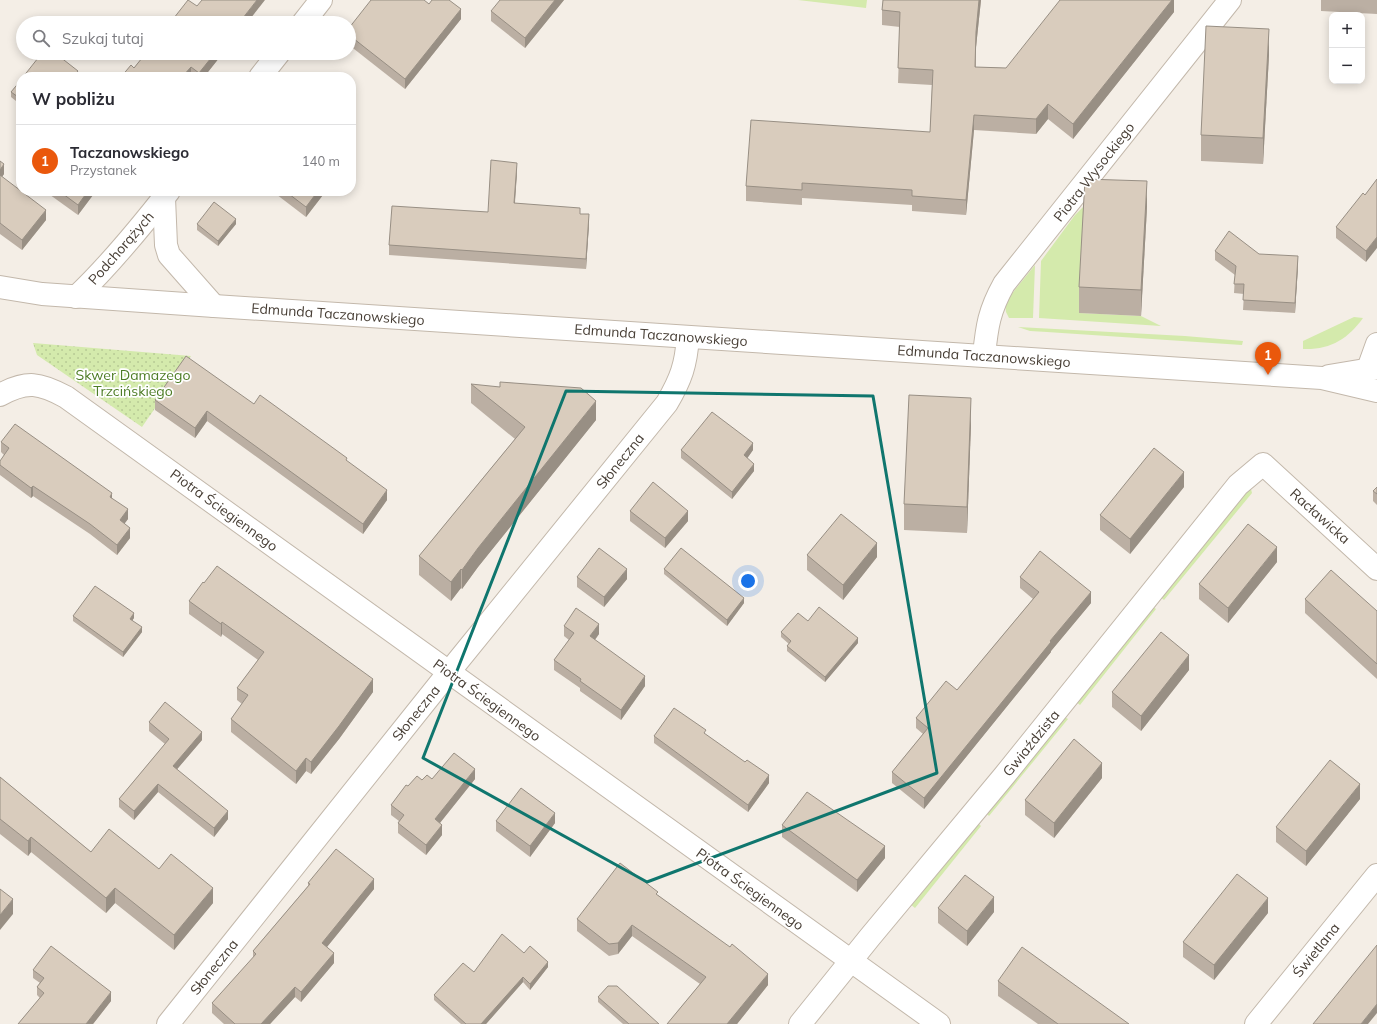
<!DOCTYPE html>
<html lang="pl">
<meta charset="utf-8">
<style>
:root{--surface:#fff;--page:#f2f2f3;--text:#2b2b33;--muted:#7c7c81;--line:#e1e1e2;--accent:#ea580c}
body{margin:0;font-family:Mulish,sans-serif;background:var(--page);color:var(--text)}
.controls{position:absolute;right:12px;top:12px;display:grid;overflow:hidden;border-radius:8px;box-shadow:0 2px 10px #0003}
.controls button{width:36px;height:36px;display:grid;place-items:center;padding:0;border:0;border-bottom:1px solid var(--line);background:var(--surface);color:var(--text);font:20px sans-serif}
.you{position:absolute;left:748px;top:581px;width:14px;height:14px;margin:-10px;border:3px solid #fff;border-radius:50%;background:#1a73e8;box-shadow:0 0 0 6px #1a73e833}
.badge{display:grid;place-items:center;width:26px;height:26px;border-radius:50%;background:var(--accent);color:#fff;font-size:13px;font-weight:700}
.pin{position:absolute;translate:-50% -33px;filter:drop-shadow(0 1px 2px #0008)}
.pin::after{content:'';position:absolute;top:21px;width:14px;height:12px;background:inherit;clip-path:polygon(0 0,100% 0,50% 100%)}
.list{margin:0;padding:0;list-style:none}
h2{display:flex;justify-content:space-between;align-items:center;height:52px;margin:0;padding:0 16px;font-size:17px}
h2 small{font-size:13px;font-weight:400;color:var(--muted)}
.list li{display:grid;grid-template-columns:26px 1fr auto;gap:12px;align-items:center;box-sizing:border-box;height:72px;padding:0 16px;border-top:1px solid var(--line)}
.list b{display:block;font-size:15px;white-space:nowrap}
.list p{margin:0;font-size:13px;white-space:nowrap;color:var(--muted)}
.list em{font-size:13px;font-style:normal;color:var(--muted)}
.icon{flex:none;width:22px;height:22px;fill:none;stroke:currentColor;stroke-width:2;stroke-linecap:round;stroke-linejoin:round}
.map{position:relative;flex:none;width:1377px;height:1024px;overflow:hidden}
.search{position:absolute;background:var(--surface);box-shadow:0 2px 10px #0003;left:16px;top:16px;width:340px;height:44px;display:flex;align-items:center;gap:10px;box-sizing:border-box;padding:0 14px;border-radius:22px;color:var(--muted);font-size:15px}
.panel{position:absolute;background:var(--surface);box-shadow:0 2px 10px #0003;left:16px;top:72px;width:340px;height:124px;border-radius:16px}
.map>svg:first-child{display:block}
.grass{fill:#d4eaac}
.garden{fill:url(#garden-dots)}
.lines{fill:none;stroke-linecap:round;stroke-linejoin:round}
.minor-casing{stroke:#c3b8ab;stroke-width:24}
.minor{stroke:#fff;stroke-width:22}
.wall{fill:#bbafa3}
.shaded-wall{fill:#988f84}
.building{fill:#d9ccbd;stroke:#988f84}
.marked{fill:none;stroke:#0f766e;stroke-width:3;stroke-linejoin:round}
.labels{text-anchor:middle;stroke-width:3.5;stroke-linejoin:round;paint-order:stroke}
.street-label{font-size:14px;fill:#473e35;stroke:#fff}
.park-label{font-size:14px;fill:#4d7c25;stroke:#fff}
</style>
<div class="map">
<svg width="1377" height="1024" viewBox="0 0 1377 1024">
<defs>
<pattern id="garden-dots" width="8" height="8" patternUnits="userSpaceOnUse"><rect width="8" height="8" fill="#d4eaac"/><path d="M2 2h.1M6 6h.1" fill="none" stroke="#b7ca95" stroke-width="1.8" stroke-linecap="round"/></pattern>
</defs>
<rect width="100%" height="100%" fill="#f4eee6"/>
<g class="grass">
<polygon points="798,0 867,0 866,8"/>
<polygon points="1085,205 1079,313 1141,316 1161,326 1039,318 1041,261 1075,215"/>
<polygon points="1035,265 1033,318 1009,318 1006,312 1005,302"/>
<path d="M1354,317l9,1c-15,21 -33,32 -60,31v-8z"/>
<polygon points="1018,327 1185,336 1243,341 1242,345 1047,332 1030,331"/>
<polygon points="1251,489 1252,493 1164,600 1159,596 1246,491"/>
<polygon points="1152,606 1156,609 1080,705 1075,701"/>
<polygon points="1063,716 1068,719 989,816 985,812"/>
<polygon points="977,822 981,826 915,908 910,904"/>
</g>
<polygon class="garden" points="33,343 191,356 142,427 37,355"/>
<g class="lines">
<g class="minor-casing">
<g id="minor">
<polyline points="303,23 321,0"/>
<polyline points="260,77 279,53"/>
<polyline points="164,198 166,245 169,255 214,306"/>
<polyline points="0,287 42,294 214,306 1322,378 1377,391"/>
<path d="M76,297c34,-32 64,-69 93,-106"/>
<path d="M984,355c3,-29 5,-44 20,-71l226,-284"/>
<polyline points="1368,369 1377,344"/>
<polyline points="1329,376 1377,368"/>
<path d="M0,395c27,-15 40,-12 66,2l873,627"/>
<path d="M168,1024l281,-352 218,-269c14,-24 19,-38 21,-66"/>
<polyline points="800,1024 870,937 1004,776 1238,485 1263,464 1377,569"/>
<polyline points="1256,1024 1377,875"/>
</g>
</g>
<use href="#minor" class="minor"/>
</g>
<g class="wall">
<polygon points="564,0 525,48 491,21 491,11"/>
<polygon points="883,0 981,0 976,47 976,67 1006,68 1174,0 1174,12 1073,139 1048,119 1036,134 974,130 966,215 912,211 912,205 802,198 802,205 746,201 746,186 930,132 932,85 898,83 900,27 882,25 882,10"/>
<polygon points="1321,0 1377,0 1377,14 1321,11"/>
<polygon points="429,4 461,19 405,89 349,45 349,28"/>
<polygon points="146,53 223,53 204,77 121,77 134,68"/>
<polygon points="1269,55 1263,164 1201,161 1201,135"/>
<polygon points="21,80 21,105 11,97 11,92"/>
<polygon points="0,161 4,174 2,177 46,220 22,250 0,234"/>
<polygon points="517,172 515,203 580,214 589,224 586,269 389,255 389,245 488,212"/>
<polygon points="1377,179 1366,262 1336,238 1336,227 1365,195"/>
<polygon points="46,191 96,191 78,215 46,192"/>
<polygon points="272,191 326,191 306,217"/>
<polygon points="1147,207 1141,316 1079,313 1079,287"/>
<polygon points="197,224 236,224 218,246 197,230"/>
<polygon points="1215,251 1259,254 1298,266 1295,313 1243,310 1244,294 1234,293 1235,275 1215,260"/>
<polygon points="471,384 596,420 478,567 462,589 461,588 451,601 419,575 419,556 515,439 471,403"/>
<polygon points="155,400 254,404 347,461 387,500 363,534 207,421 195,438 155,410"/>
<polygon points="971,424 967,533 904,530 904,504"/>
<polygon points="1,442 112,499 128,519 124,523 130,538 117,555 90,534 33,496 31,498 0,475 0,465 4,455 1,452"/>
<polygon points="681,450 753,450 747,458 754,471 732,499 681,458"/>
<polygon points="1184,487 1130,554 1100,530 1100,515"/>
<polygon points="1377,487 1377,505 1373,501 1373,491"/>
<polygon points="630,511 688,521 665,548 630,521"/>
<polygon points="807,555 877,557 843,600 807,570"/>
<polygon points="1277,562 1228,623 1199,599 1199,584"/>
<polygon points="664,569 744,603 727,626 664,574"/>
<polygon points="577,577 627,579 604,607 577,587"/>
<polygon points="1020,577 1091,603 1051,651 1051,652 924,809 892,783 892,772 923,734 916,728 916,718 957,690 1033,599 1020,588"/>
<polygon points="204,583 373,692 339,739 311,774 306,771 296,784 231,732 231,719 242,704 237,700 237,688 258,660 222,634 221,637 189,614 189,601"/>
<polygon points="1305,599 1377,611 1377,679 1305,613"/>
<polygon points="73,616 134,618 132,620 142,632 123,657 73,621"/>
<polygon points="564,626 599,634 595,640 645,686 621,720 580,691 580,688 554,670 554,660 569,640 564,636"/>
<polygon points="781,632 858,643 825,682 787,651 787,646 789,644 781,637"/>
<polygon points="1189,670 1141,731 1112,707 1112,692"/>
<polygon points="149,722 202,740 177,769 228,819 214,837 158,792 134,820 119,807 119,799 165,744 149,731"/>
<polygon points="706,735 769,783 748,812 654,743 654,736"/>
<polygon points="0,777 91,852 159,869 213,903 174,950 115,903 106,913 31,852 28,856 0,834"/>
<polygon points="1102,778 1054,838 1025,815 1025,800"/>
<polygon points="432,779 475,779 440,823 442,835 426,855 398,833 398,823 399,821 391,815 391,805 408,786 422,780"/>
<polygon points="1360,799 1306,866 1276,842 1276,827"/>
<polygon points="496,821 555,823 530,857 496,831"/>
<polygon points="782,825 885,858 857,892 782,837"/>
<polygon points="308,883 374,889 327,947 334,963 301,1002 295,997 270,1024 224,1024 212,1013 212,1003 253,958 253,951 308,886"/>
<polygon points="658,895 768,985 737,1024 667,1024 700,984 632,936 618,954 609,956 577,931 577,919"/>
<polygon points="938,908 994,912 967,946 938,923"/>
<polygon points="1268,913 1214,980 1183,957 1183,942"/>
<polygon points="524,953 548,967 530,990 523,982 486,1024 461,1024 434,1000 434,995 474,972"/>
<polygon points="33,970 111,1001 93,1024 18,1024 40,998 37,995 37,987 40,983 33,978"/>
<polygon points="998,981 1129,1024 1038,1024 998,996"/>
<polygon points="598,997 659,1024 623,1024 598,1002"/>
</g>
<g class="shaded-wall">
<polygon points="257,0 265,0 247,23 239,23"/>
<polygon points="555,0 564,0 525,48 525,38"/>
<polygon points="979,0 981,0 976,47 975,81 976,32"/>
<polygon points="1172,0 1174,0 1174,12 1073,139 1073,124"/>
<polygon points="461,9 461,19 405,89 405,79"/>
<polygon points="1269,29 1269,55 1263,164 1263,138"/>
<polygon points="215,53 223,53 204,77 199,77 199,73"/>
<polygon points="191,67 191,77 182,77"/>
<polygon points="78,71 78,76 77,77 73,77"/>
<polygon points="1048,104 1048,119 1036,134 1036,119"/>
<polygon points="974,115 974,130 966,215 966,200"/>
<polygon points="517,163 517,172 514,213 514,203"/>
<polygon points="4,164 4,174 0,180 0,170"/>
<polygon points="1147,181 1147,207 1141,316 1141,290"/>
<polygon points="88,191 96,191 78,215 78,205"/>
<polygon points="318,191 326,191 306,217 306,207"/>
<polygon points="46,210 46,220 22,250 22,240"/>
<polygon points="589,214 589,224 586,269 586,259"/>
<polygon points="236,219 236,224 218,246 218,241"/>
<polygon points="1377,237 1377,248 1366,262 1366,251"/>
<polygon points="1298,256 1298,266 1295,313 1295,303"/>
<polygon points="971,398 971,424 967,533 967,507"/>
<polygon points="596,401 596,420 478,567 462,589 462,570 478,548"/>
<polygon points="207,411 207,421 195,438 195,428"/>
<polygon points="753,443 753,450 744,463 744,455"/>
<polygon points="754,464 754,471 732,499 732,492"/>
<polygon points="1184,472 1184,487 1130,554 1130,539"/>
<polygon points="33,486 33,496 31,498 31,488"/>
<polygon points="387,490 387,500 363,534 363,524"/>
<polygon points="112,493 112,503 110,497"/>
<polygon points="128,509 128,519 120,530 120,520"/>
<polygon points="688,511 688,521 665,548 665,538"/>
<polygon points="130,528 130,538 117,555 117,545"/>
<polygon points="877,543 877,557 843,600 843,585"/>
<polygon points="1277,547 1277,562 1228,623 1228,608"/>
<polygon points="461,569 461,588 451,601 451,582"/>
<polygon points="627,569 627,579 604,607 604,597"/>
<polygon points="1091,592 1091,603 1051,651 1051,652 924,809 924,798 1050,641"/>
<polygon points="744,598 744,603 727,626 727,620"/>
<polygon points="134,613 134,618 130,624 130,619"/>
<polygon points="222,622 222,634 221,637 221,624"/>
<polygon points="599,624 599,634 590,646 590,636"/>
<polygon points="142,627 142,632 123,657 123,652"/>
<polygon points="858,638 858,643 825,682 825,677"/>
<polygon points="1189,655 1189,670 1141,731 1141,716"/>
<polygon points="645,676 645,686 621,720 621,710"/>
<polygon points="373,679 373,692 339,739 311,774 311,762"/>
<polygon points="202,732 202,740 173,774 173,766"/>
<polygon points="306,758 306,771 296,784 296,771"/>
<polygon points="1102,763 1102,778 1054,838 1054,823"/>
<polygon points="475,769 475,779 435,829 435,819"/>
<polygon points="769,775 769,783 748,812 748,805"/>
<polygon points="158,784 158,792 134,820 134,811"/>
<polygon points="1360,784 1360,799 1306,866 1306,851"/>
<polygon points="228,811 228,819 214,837 214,828"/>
<polygon points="555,813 555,823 530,857 530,846"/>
<polygon points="442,825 442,835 426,855 426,845"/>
<polygon points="31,837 31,852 28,856 28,841"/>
<polygon points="885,846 885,858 857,892 857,880"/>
<polygon points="374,879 374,889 322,953 322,943"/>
<polygon points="115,888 115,903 106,913 106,898"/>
<polygon points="213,888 213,903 174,950 174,935"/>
<polygon points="994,897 994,912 967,946 967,931"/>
<polygon points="1268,898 1268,913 1214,980 1214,965"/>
<polygon points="13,899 13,914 0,930 0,915"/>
<polygon points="632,925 632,936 618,954 618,943"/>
<polygon points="334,953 334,963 301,1002 301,992"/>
<polygon points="548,962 548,967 530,990 530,984"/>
<polygon points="768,974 768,985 737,1024 727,1024"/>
<polygon points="523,977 523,982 486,1024 481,1024"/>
<polygon points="295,987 295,997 270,1024 261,1024"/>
<polygon points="111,992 111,1001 93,1024 86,1024"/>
<polygon points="1377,1004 1377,1013 1368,1024 1361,1024"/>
</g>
<g class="building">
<polygon points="188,0 197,6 202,0 257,0 239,23 170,23"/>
<polygon points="371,0 424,0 429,4 432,0 449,0 461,9 405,79 349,35 349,28"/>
<polygon points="500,0 555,0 525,38 491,11"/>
<polygon points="883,0 979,0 976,32 975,67 1006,68 1060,0 1172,0 1073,124 1048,104 1036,119 974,115 966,200 912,196 912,190 802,183 802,190 746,186 751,120 930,132 933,70 898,68 900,12 882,10"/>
<polygon points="1206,26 1269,29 1263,138 1201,135"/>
<polygon points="42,53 55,53 78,71 73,77 23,77"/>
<polygon points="146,53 215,53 199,73 191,67 182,77 121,77 131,65 134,68"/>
<polygon points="21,80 21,99 11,92"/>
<polygon points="491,160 517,163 514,203 580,208 580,214 589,214 586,259 389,245 392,206 488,212"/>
<polygon points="0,161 4,164 0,170"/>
<polygon points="0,175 46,210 22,240 0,223"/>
<polygon points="1085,179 1147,181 1141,290 1079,287"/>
<polygon points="1377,179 1377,237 1366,251 1336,227 1363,193 1365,195"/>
<polygon points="59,191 88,191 78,205"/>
<polygon points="285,191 318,191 306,207"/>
<polygon points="214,202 236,219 218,241 197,224"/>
<polygon points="1229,231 1259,254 1298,256 1295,303 1243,300 1244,284 1234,284 1236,266 1215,251"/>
<polygon points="186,356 254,404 260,395 347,458 346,460 387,490 363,524 207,411 195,428 155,400"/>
<polygon points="500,382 581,388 596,401 478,548 462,570 461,569 451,582 419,556 525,427 471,384 500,387"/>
<polygon points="909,395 971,398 967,507 904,504"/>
<polygon points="712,412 753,443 744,455 754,464 732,492 681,450"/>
<polygon points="15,424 112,493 110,497 128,509 120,520 130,528 117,545 90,524 33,486 31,488 0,465 0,461 9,448 1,442"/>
<polygon points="1154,448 1184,472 1130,539 1100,515"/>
<polygon points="653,482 688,511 665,538 630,511"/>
<polygon points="1377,487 1377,494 1373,491"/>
<polygon points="841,514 877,543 843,585 807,555"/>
<polygon points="1248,524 1277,547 1228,608 1199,584"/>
<polygon points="599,548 627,569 604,597 577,577"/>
<polygon points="681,548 744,598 727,620 664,569"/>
<polygon points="1040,551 1091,592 1050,641 1051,642 924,798 892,772 928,728 916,718 946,681 957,690 1039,592 1020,577"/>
<polygon points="217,566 373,679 339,726 311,762 306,758 296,771 231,719 248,695 237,688 264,652 222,622 221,624 189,601 203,582 204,583"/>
<polygon points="1331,570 1377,611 1377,664 1305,599"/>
<polygon points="95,586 134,613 130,619 142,627 123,652 73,616"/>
<polygon points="819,607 858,638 825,677 787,646 791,641 781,632 798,613 808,621"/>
<polygon points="576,608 599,624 590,636 645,676 621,710 580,681 581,679 554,660 574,633 564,626"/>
<polygon points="1161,632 1189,655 1141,716 1112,692"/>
<polygon points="165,702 202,732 173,766 228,811 214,828 158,784 134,811 119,799 169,739 149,722"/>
<polygon points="674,708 706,730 704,733 745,762 747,760 769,775 748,805 654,736"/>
<polygon points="1074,739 1102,763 1054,823 1025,800"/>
<polygon points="454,753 475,769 435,819 442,825 426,845 398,823 404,815 391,805 406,785 408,786 417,776 422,780 427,775 432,779"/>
<polygon points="1330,760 1360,784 1306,851 1276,827"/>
<polygon points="0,777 91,852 109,829 159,869 171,854 213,888 174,935 115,888 106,898 31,837 28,841 0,819"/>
<polygon points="521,788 555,813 530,846 496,821"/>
<polygon points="807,792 885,846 857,880 782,825"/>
<polygon points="336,849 374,879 322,943 334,953 301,992 295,987 261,1024 235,1024 212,1003 256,954 253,951 310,884 308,883"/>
<polygon points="620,863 658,892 656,894 730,947 732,944 768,974 727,1024 667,1024 706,977 632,925 618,943 609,944 577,919"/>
<polygon points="1237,874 1268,898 1214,965 1183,942"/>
<polygon points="965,875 994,897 967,931 938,908"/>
<polygon points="0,889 13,899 0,915"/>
<polygon points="502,934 524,953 530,946 548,962 530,984 523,977 481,1024 466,1024 434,995 463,963 474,972"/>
<polygon points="1377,945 1377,1004 1361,1024 1313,1024"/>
<polygon points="51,946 111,992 86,1024 18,1024 44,993 37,987 44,978 33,970"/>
<polygon points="1022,947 1129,1024 1058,1024 998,981"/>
<polygon points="608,986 617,986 659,1024 629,1024 598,997"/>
</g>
<path class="marked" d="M566,391l307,5 64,377 -290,109 -224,-124z"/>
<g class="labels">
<g class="street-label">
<text transform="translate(1094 172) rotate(-52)" y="5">Piotra Wysockiego</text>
<text transform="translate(121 248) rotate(-49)" y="5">Podchorążych</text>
<text transform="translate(338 314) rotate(4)" y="5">Edmunda Taczanowskiego</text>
<text transform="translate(661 335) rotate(4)" y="5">Edmunda Taczanowskiego</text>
<text transform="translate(984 356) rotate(4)" y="5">Edmunda Taczanowskiego</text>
<text transform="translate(620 461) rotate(-51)" y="5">Słoneczna</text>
<text transform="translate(224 510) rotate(36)" y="5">Piotra Ściegiennego</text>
<text transform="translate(1320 516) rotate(42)" y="5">Racławicka</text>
<text transform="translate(487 700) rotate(36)" y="5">Piotra Ściegiennego</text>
<text transform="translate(416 713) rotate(-51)" y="5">Słoneczna</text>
<text transform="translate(1031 743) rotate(-51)" y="5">Gwiaździsta</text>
<text transform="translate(750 889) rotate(36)" y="5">Piotra Ściegiennego</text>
<text transform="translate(1316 950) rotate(-51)" y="5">Świetlana</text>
<text transform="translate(214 967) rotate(-51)" y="5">Słoneczna</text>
</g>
<g class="park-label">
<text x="133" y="380">Skwer Damazego<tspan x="133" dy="16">Trzcińskiego</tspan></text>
</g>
</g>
</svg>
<div class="controls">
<button>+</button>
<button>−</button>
</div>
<div class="you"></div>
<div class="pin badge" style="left:1268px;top:375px">1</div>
<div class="search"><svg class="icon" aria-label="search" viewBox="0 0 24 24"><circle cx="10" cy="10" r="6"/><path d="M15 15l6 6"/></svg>Szukaj tutaj</div>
<section class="panel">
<h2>W pobliżu<small></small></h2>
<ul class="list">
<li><span class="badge">1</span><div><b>Taczanowskiego</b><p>Przystanek</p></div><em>140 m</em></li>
</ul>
</section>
</div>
